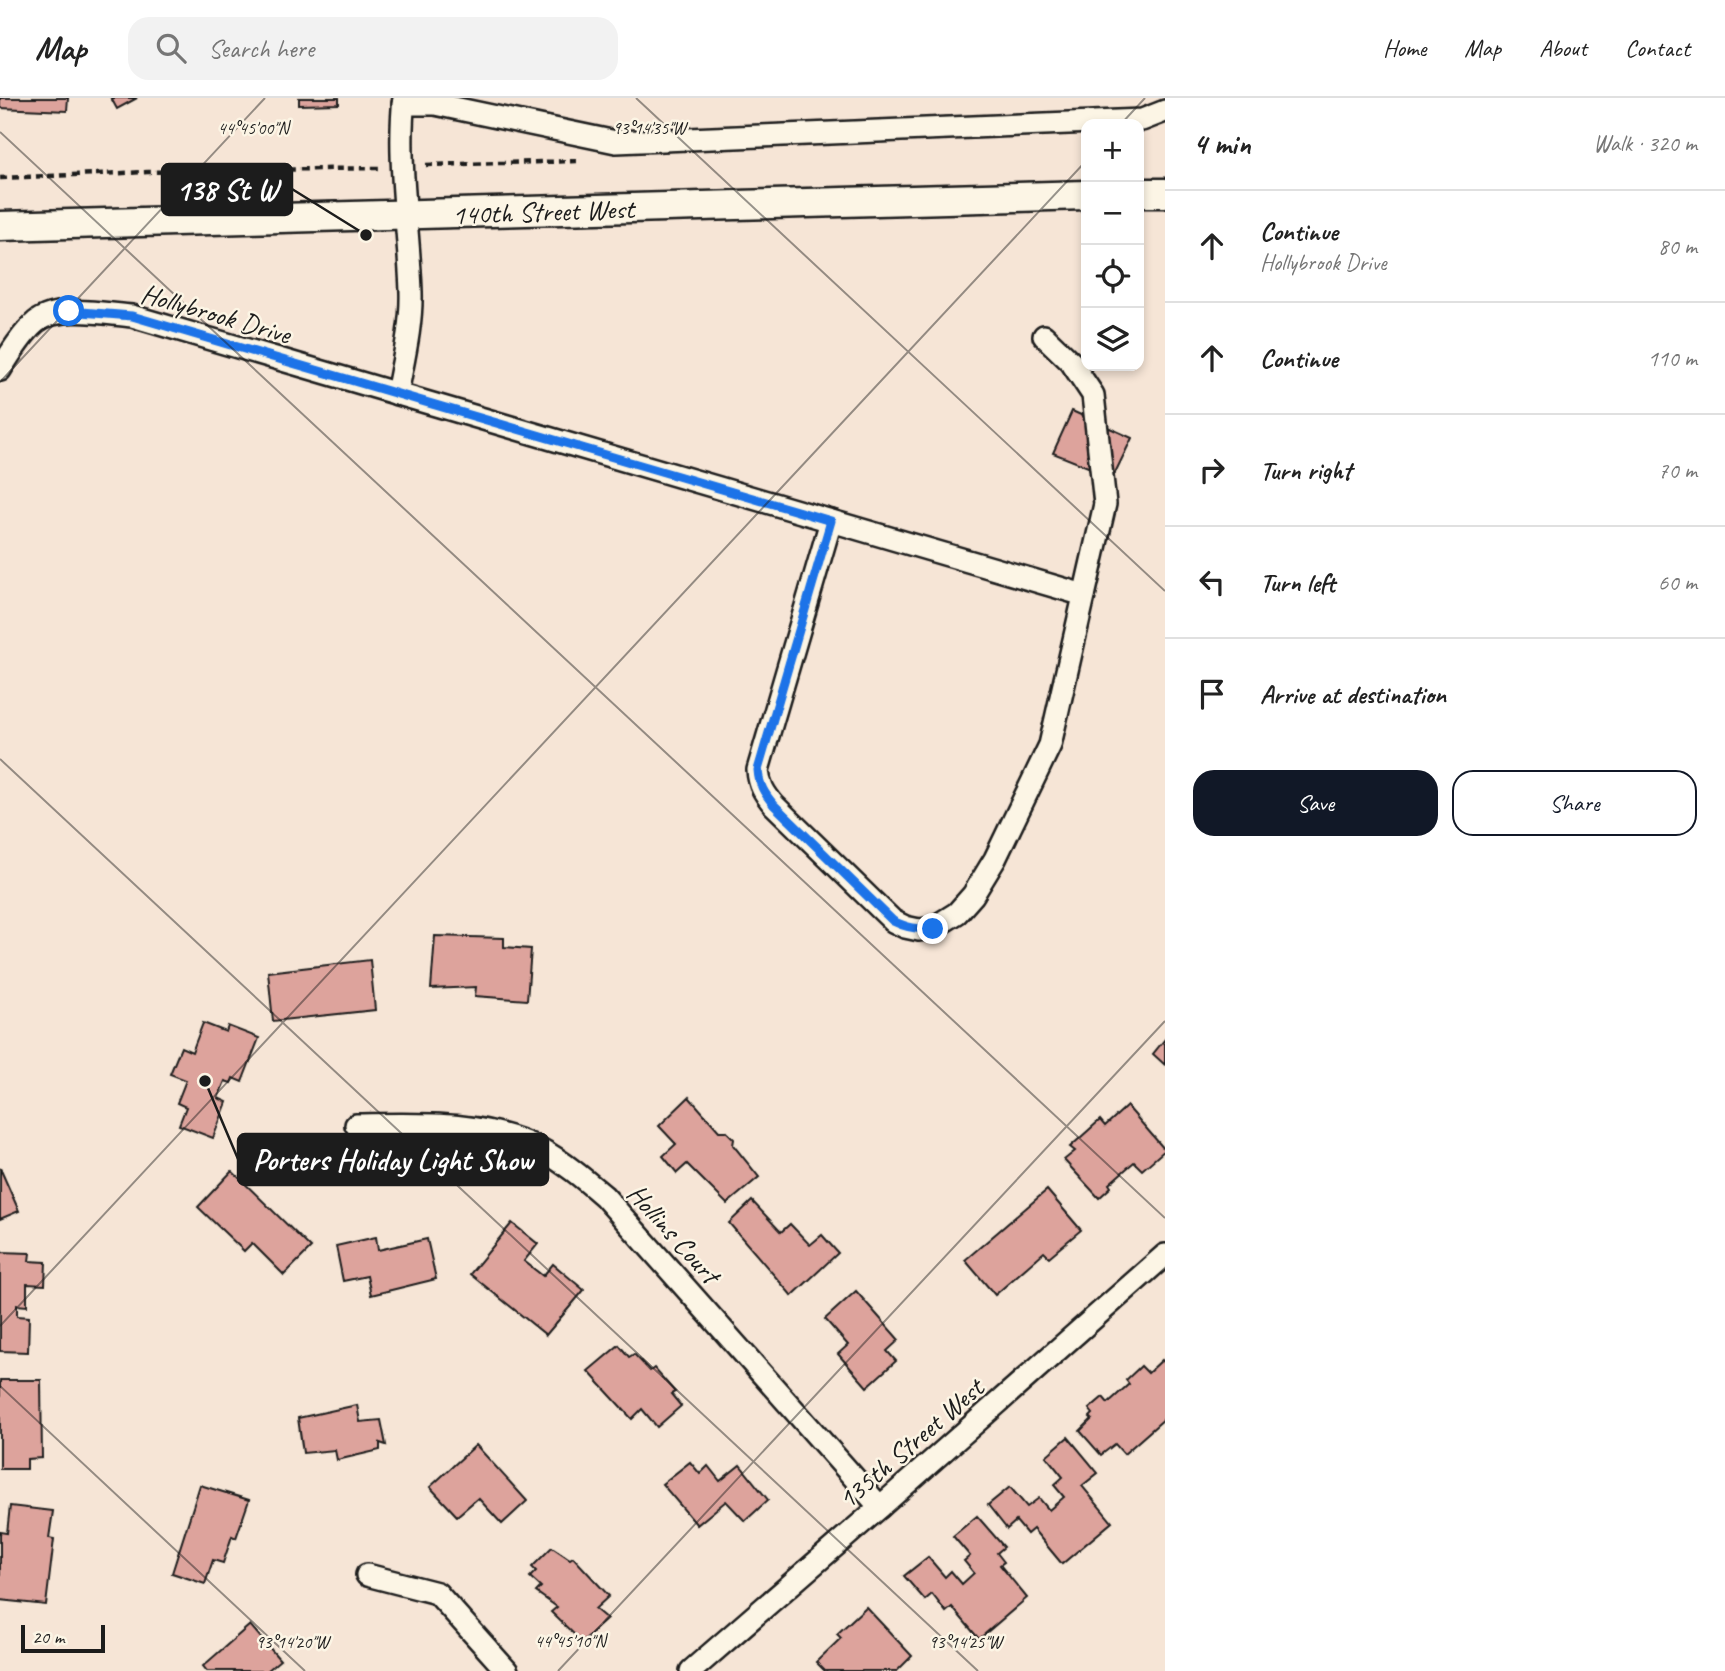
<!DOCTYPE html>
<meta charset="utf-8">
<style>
:root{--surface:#fff;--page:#f2f2f2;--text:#222;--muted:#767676;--line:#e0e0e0;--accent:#111827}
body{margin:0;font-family:Caveat,sans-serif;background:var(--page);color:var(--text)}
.controls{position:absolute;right:21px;top:21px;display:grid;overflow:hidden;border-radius:14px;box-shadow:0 4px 10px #0003}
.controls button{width:63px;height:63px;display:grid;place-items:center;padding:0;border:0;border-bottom:2px solid var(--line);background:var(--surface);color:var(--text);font:35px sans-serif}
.scale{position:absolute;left:21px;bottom:18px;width:84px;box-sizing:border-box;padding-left:7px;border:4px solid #1c1c1c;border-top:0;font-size:19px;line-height:24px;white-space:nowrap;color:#1c1c1c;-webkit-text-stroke:5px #fcf5e5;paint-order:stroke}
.stop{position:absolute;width:21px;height:21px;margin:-16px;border:5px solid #1a73e8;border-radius:50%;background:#fff}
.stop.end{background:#1a73e8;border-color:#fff;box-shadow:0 2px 7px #0008}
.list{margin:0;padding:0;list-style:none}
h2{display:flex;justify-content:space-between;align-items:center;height:91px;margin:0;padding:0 28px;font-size:30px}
h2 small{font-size:23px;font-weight:400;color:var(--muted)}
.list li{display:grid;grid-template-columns:46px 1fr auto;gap:21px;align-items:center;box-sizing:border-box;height:112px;padding:0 28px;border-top:2px solid var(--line)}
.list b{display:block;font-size:26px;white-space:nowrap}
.list p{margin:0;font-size:23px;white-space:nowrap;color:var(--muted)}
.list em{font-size:23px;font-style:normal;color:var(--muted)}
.actions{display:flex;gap:14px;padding:21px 28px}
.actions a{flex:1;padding:16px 0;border:2px solid var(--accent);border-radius:21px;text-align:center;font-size:24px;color:var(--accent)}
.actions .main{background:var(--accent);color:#fff}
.icon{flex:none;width:38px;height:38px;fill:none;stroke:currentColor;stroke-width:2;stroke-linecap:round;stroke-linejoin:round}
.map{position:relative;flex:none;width:1165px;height:1573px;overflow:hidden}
header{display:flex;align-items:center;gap:42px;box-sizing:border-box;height:98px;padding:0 35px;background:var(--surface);border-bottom:2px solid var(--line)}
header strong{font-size:33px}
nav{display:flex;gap:38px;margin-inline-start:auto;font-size:24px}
.search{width:490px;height:63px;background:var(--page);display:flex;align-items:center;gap:18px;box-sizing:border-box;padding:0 24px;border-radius:21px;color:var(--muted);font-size:26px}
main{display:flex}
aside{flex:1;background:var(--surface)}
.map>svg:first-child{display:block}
.building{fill:#dda39c;stroke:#1c1c1c;stroke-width:2}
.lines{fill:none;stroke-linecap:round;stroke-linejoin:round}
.minor-casing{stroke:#1c1c1c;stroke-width:26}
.tertiary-casing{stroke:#1c1c1c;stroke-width:33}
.path{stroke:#1c1c1c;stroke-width:4.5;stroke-dasharray:7 5;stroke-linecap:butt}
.minor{stroke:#fcf5e5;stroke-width:21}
.tertiary{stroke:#fcf5e5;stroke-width:28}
.route{stroke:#1a73e8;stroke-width:9}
.ticks{fill:none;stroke:#1c1c1c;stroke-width:2;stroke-opacity:0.45}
.labels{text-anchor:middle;stroke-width:5;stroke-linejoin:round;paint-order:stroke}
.street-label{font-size:28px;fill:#1c1c1c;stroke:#fcf5e5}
.ticks-label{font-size:18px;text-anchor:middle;fill:#1c1c1c;stroke:#fcf5e5;stroke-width:5;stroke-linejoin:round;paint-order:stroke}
.leader{fill:none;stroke:#1c1c1c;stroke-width:2.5}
.callout-dot{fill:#1c1c1c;stroke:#fcf5e5;stroke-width:2.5}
.callout{fill:#1c1c1c;stroke:#1c1c1c;stroke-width:2.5}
.callout-label{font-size:30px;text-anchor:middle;font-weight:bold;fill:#fff}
</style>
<header>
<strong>Map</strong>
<div class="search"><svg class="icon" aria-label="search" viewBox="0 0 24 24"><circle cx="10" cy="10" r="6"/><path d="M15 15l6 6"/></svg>Search here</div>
<nav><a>Home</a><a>Map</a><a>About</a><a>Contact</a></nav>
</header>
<main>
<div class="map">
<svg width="1165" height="1573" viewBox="0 0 1165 1573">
<rect width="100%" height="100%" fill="#f6e5d6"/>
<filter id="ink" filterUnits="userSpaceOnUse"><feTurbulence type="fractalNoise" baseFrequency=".0143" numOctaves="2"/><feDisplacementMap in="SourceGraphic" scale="14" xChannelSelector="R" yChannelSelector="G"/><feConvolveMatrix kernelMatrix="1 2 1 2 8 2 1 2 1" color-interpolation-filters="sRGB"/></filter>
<g filter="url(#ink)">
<g class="building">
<polygon points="0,0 68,0 67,13 0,10"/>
<polygon points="111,0 137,0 117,11"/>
<polygon points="299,0 339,0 339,6 299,7"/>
<polygon points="1072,313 1132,340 1113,379 1053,355"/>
<polygon points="435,838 504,840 504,849 531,851 527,902 475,898 476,889 431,891"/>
<polygon points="370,862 375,912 273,923 268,874"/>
<polygon points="203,925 226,934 228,928 259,940 242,984 233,980 231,985 225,983 218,1000 227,1004 213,1040 179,1027 186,1009 177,1005 186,982 170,976 181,949 192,954"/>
<polygon points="1165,941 1165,967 1153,956"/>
<polygon points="689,999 719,1033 726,1033 734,1041 733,1047 759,1079 727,1106 687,1066 677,1075 663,1058 676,1046 659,1028"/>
<polygon points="1127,1008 1165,1052 1142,1072 1134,1064 1109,1086 1111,1089 1099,1100 1064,1062 1075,1053 1070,1049 1100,1022 1105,1028"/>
<polygon points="0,1070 19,1113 0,1121"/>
<polygon points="232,1073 311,1150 284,1177 252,1145 244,1153 198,1109"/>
<polygon points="1047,1092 1081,1132 1049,1159 1044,1154 995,1197 965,1162"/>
<polygon points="752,1103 781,1134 790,1126 810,1147 822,1137 838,1155 792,1198 729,1125"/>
<polygon points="512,1125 538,1146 524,1163 543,1178 553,1166 584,1192 546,1237 470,1176"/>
<polygon points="376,1139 378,1152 427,1141 436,1181 371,1197 367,1178 343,1183 336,1148"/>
<polygon points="0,1154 30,1155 29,1163 46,1164 45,1187 27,1186 27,1208 17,1207 17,1218 29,1219 28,1254 0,1253"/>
<polygon points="856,1193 899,1242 887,1253 896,1263 867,1289 838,1256 848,1247 825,1221"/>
<polygon points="619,1247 629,1259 634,1256 650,1273 654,1270 675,1294 671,1296 681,1308 657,1329 642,1311 632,1321 588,1273"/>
<polygon points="1162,1262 1165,1265 1165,1320 1124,1356 1115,1346 1101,1357 1080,1333 1092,1321 1090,1319 1093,1316 1089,1311 1103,1299 1108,1305 1129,1286 1126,1282 1141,1268 1148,1275"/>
<polygon points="0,1282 41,1282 42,1360 27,1361 27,1371 0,1371"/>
<polygon points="357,1307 360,1324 381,1322 386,1347 380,1345 380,1352 337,1362 335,1352 303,1355 298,1320"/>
<polygon points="1068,1339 1098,1375 1082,1388 1112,1424 1062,1466 1033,1431 1027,1436 1016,1423 1007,1431 988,1407 1010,1389 1027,1409 1039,1400 1049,1412 1064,1399 1054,1387 1063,1379 1046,1358"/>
<polygon points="476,1347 527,1403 502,1426 478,1400 457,1418 430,1389"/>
<polygon points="690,1364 700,1376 708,1368 720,1383 740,1367 768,1402 745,1423 726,1403 697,1427 662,1386"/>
<polygon points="200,1387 249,1402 236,1440 232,1438 223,1465 213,1462 205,1486 172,1475"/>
<polygon points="10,1408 53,1413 49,1440 54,1441 46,1507 0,1502 0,1434 7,1435"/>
<polygon points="977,1418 1004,1449 997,1455 1004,1464 1000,1467 1027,1500 979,1541 952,1509 946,1514 932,1496 925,1502 904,1478 928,1459 945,1479 951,1473 962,1486 974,1475 964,1463 970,1458 953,1438"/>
<polygon points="552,1449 570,1461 573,1459 609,1498 595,1511 607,1521 582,1544 551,1514 557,1509 536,1494 541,1489 530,1479 536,1473 532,1469"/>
<polygon points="866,1509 912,1558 897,1573 825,1573 816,1564 841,1540 837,1536"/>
<polygon points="250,1527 280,1562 267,1573 207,1573 203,1568"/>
</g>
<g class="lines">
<g class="minor-casing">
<g id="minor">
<polyline points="403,6 435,6 616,44 1142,22 1165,13"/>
<path d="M0,272c10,-16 22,-36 36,-48 22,-18 70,-8 96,-6l952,279"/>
<path d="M397,296c6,-33 15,-68 14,-102 -2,-64 -14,-130 -7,-194"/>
<path d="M831,423l-73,249c1,15 6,23 16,35l119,116 12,6 14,3 14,-2 24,-15 16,-18 22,-36 55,-114 55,-241 -12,-109 -22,-33 -27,-26"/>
<path d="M356,1027c62,-1 126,-5 184,24 24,13 44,30 64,47l276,311"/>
<polyline points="367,1477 437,1495 507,1573"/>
<polyline points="691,1573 880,1409 1165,1157"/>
</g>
</g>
<g class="tertiary-casing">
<g id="tertiary">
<polyline points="1139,95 1165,95"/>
<polyline points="0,128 1086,97"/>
</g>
</g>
<g class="path">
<polyline points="426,67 578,63"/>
<polyline points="0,80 148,74 379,70"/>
</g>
<use href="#minor" class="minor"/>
<use href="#tertiary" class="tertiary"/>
</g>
</g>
<g class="lines" filter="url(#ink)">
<path class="route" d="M69,213l63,5 699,205 -73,249c1,15 6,23 16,35l119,116c14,7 25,9 40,8"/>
</g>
<path class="ticks" d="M636,0l529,493M1121,26l24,-26M0,34l1165,1086M0,284l265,-284M0,661l978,912M0,1228l1086,-1165M0,1288l305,285M558,1573l607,-650"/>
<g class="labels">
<g class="street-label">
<text transform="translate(543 113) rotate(-2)" y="10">140th Street West</text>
<text transform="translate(216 215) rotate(16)" y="10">Hollybrook Drive</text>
<text transform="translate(674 1135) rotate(48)" y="10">Hollins Court</text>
<text transform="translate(910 1345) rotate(-41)" y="10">135th Street West</text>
</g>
</g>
<g class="ticks-label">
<text x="649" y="36">93°14'35"W</text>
<text x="253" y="36">44°45'00"N</text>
<text x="570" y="1549">44°45'10"N</text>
<text x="292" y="1550">93°14'20"W</text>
<text x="965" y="1550">93°14'25"W</text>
</g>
<path class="leader" d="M366 137L292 91M205 983L238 1061"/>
<g class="callout-dot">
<circle cx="366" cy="137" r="7"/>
<circle cx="205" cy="983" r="7"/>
</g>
<g class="callout">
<rect x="162" y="66" width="130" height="51" rx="7"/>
<rect x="238" y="1036" width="310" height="51" rx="7"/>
</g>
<g class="callout-label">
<text x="227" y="102">138 St W</text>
<text x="393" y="1072">Porters Holiday Light Show</text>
</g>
</svg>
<div class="controls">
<button>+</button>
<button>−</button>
<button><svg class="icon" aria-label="locate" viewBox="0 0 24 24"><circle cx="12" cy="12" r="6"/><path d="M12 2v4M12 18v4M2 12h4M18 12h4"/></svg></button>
<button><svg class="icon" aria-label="layers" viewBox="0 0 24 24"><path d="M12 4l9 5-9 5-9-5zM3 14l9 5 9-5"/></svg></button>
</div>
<div class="scale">20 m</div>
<div class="stop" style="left:69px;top:213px"></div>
<div class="stop end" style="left:933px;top:831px"></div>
</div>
<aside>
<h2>4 min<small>Walk · 320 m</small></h2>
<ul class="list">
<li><svg class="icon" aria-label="ahead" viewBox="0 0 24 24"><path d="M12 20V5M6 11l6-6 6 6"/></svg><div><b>Continue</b><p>Hollybrook Drive</p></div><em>80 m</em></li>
<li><svg class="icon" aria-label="ahead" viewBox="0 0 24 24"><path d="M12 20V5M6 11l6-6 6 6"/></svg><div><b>Continue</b></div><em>110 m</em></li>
<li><svg class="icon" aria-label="right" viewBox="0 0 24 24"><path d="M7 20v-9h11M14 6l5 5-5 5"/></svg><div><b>Turn right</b></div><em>70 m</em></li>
<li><svg class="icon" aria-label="left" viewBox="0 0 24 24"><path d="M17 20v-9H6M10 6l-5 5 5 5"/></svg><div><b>Turn left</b></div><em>60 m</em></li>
<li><svg class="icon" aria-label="arrive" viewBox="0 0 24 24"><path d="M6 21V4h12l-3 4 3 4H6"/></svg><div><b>Arrive at destination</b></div></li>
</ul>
<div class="actions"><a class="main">Save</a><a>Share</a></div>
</aside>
</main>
